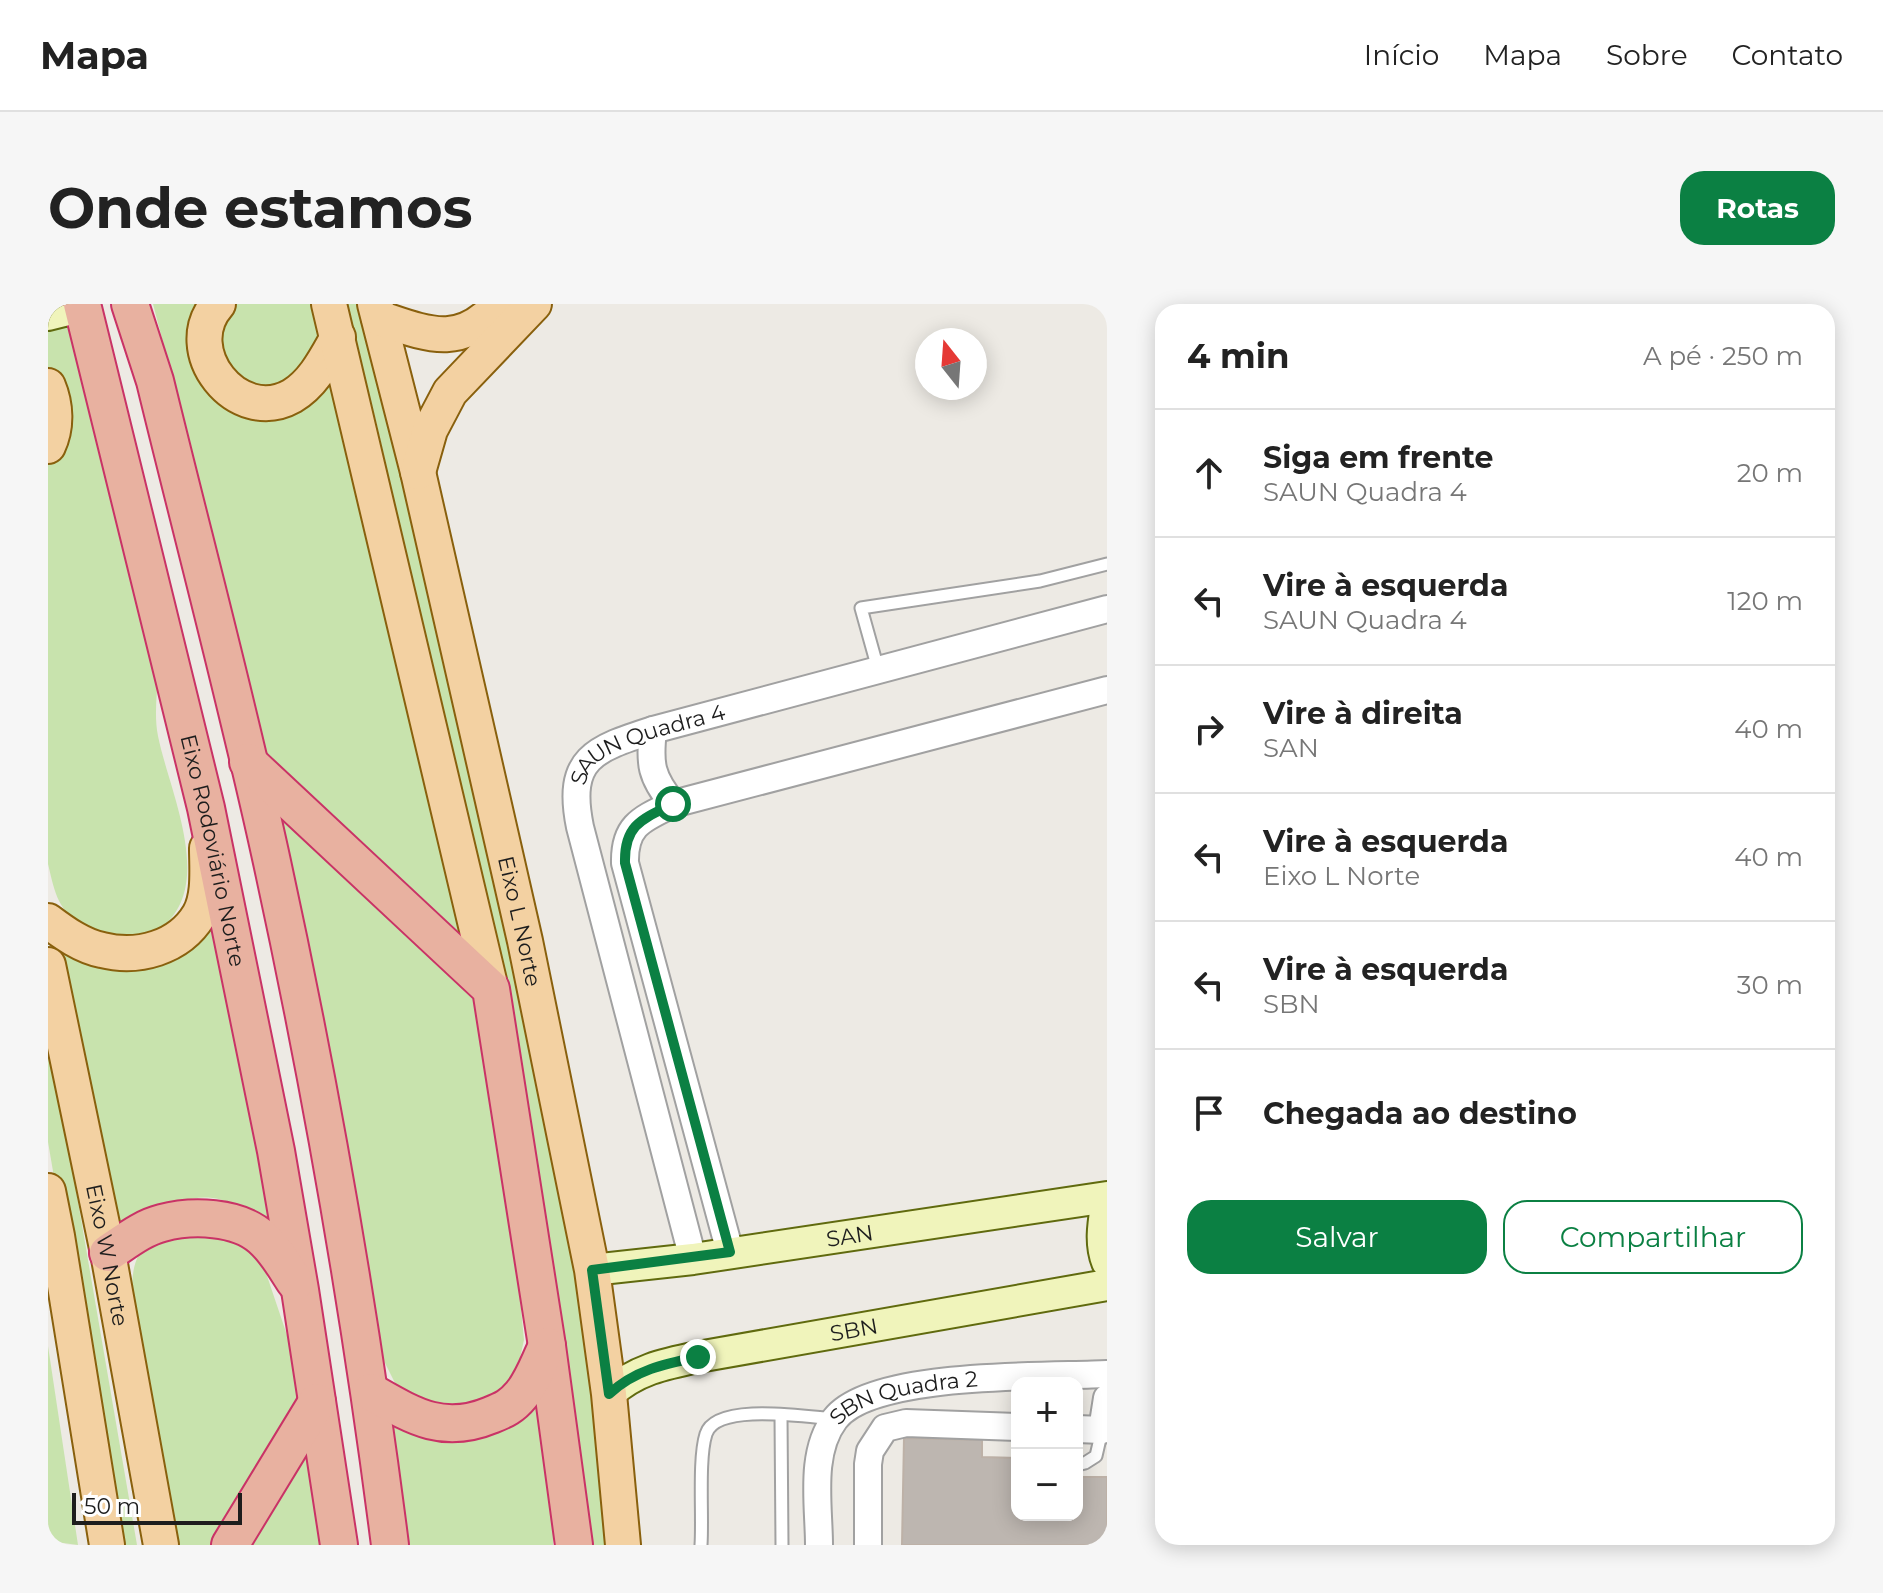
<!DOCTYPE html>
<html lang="pt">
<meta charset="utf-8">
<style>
:root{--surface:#fff;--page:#f6f6f6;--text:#222;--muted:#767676;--line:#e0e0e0;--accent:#0b8043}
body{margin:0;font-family:Montserrat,sans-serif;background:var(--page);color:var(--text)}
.controls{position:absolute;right:24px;bottom:24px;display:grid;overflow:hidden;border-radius:16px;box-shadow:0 4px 20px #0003}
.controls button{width:72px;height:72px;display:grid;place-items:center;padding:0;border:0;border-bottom:2px solid var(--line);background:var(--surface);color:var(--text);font:40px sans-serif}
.compass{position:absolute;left:867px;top:24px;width:72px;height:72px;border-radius:50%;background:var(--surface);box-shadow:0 4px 20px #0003;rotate:343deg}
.scale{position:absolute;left:24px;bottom:20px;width:170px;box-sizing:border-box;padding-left:8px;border:4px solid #1d1d1d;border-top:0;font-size:22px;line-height:28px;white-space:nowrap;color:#1d1d1d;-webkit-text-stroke:6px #fff;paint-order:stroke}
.stop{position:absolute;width:24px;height:24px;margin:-18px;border:6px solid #0b8043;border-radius:50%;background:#fff}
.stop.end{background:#0b8043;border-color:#fff;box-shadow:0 2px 8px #0008}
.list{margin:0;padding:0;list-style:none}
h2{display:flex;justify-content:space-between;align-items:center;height:104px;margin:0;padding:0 32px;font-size:34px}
h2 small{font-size:26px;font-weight:400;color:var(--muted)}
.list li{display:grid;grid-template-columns:52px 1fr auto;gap:24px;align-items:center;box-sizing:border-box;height:128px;padding:0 32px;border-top:2px solid var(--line)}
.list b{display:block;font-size:30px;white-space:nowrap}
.list p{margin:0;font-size:26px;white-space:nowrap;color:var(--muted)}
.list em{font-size:26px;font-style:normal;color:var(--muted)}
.actions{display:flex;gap:16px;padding:24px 32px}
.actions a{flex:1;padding:18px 0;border:2px solid var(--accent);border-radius:24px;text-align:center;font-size:28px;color:var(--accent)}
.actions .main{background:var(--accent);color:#fff}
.icon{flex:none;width:44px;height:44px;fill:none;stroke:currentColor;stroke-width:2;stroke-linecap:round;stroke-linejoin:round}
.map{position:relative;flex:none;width:1059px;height:1241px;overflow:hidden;border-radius:24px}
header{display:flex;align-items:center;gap:48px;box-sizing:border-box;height:112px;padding:0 40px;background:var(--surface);border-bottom:2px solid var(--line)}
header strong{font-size:38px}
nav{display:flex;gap:44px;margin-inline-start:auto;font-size:28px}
.intro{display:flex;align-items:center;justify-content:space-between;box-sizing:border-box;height:192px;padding:0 48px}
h1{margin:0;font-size:56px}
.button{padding:20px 36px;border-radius:24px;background:var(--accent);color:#fff;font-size:28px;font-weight:700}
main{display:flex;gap:48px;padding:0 48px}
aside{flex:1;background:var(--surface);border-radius:24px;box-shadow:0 4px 20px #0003}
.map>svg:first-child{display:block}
.grass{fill:#c8e3ad}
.building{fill:#bdb6b0;stroke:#bdb1a7;stroke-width:2}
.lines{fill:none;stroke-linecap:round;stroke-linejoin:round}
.service-casing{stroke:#a1a1a1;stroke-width:15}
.tertiary-casing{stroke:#a1a1a1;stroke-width:30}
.secondary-casing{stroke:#606a0e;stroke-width:34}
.primary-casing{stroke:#89600d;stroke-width:38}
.trunk-casing{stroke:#c93366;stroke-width:40}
.service{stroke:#fff;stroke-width:11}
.tertiary{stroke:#fff;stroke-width:26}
.secondary{stroke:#f0f4bb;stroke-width:30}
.primary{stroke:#f3d1a2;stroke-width:34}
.trunk{stroke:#e8b1a0;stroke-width:36}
.route{stroke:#0b8043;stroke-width:10}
.labels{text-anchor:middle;stroke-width:7;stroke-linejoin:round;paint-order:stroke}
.street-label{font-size:22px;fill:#1d1d1d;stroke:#fff}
</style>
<header>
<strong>Mapa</strong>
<nav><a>Início</a><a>Mapa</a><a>Sobre</a><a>Contato</a></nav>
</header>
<div class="intro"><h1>Onde estamos</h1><a class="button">Rotas</a></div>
<main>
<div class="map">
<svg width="1059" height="1241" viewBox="0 0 1059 1241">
<rect width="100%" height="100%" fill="#edeae4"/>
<g class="grass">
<polygon points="105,0 153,0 193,100 282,65 379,457 445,780 463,900 476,1036 468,1072 442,1098 387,1104 350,1085 336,1057 167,238"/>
<polygon points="178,0 264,0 270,26 268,39 251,72 219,86 172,70 172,8"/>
<polygon points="297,0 315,0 384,277 535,990 559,1241 539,1241 410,478 328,117"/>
<path d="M21,16l89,355c-1,20 -4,41 0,61 11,55 57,147 5,190 -23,18 -51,12 -75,1 -30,-13 -33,-34 -40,-63v-539z"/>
<path d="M161,601l63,328c-11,-9 -23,-20 -35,-27 -49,-26 -87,13 -123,41l-63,-313 44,25z"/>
<polygon points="0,740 17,822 89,1241 69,1241 0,838"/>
<path d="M184,927l31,33 27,80 32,201h-147l-43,-249c0,-14 0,-31 8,-43 13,-20 69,-19 92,-22z"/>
<polygon points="0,1042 30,1241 0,1237"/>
<polygon points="495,1092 505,1208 505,1241 361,1241 345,1121 352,1115"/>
</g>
<polygon class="building" points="856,1134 934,1136 934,1153 969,1154 969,1211 1029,1211 1029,1173 1059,1173 1059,1241 854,1241"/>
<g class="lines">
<g class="service-casing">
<g id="service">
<polyline points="830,365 813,304 992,277 1059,260"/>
<polyline points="733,1112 734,1241"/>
<polyline points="1029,1161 1037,1159 1048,1152 1054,1126"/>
<path d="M653,1241c2,-29 -3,-86 5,-111 10,-32 101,-17 128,-15"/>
</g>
</g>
<g class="tertiary-casing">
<g id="tertiary">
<path d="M605,426c-4,34 -2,47 20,74"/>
<path d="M682,948l-105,-389c-1,-38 17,-44 48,-59l434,-114"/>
<path id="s1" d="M645,955l-113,-432c-14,-69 14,-78 73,-97l454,-121"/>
<polyline points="1029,1125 1054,1126 1059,1094"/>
<path id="s2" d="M771,1241c0,-39 -10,-92 16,-126 36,-48 212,-42 272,-45"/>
<polyline points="820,1241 820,1160 822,1147 837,1124 858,1119 969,1123"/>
</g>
</g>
<g class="secondary-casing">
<g id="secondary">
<polyline points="0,11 16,7"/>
<path d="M1059,895c-3,21 -8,43 0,63"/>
<path id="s3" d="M544,966l101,-11 414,-62"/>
<path id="s4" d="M561,1090c26,-24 55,-30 89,-37l409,-72"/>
</g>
</g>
<g class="primary-casing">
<g id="primary">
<path d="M170,0c-41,46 19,123 74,92 22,-13 34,-38 46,-59"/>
<polyline points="281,0 443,685"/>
<path id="s5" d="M327,0l43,168 107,469 67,329 17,124 14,151"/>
<path d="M331,14c50,17 82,31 121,-14"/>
<path d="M0,82c8,19 9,41 0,60"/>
<polyline points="370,168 382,126 402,88 486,0"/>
<path d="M0,617c16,12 34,25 54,29 36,9 77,-2 97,-35 11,-19 8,-46 8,-67"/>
<path id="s6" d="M0,661l60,288 53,292"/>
<polyline points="0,887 9,932 59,1241"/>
</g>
</g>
<g class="trunk-casing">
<g id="trunk">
<path id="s7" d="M34,0l124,504 70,343 24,139 39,255"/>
<path d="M82,0l25,77c39,160 82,320 117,481 49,225 89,454 118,683"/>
<polyline points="200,458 443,685 499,1042 526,1241"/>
<path d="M60,949c17,-11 34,-25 54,-30 30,-8 76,-7 100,15 14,12 23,29 33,44"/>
<path d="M323,1088c42,24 72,43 120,23 13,-5 21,-9 30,-20 12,-14 18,-33 26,-49"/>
<polyline points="182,1241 269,1098"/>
</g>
</g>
<use href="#service" class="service"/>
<use href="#tertiary" class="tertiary"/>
<use href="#secondary" class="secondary"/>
<use href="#primary" class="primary"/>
<use href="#trunk" class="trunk"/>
</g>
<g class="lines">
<path class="route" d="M625,500c-31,15 -49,21 -48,59l105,389 -138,18 17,124c26,-24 55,-30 89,-37"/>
</g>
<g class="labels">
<g class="street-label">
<text dy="8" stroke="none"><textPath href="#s1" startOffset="576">SAUN Quadra 4</textPath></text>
<text dy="8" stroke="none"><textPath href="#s7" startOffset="562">Eixo Rodoviário Norte</textPath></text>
<text dy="8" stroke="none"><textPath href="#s5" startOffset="634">Eixo L Norte</textPath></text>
<text dy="8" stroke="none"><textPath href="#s3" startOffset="260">SAN</textPath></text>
<text dy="8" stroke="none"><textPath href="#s6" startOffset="296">Eixo W Norte</textPath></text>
<text dy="8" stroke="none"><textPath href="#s4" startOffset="256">SBN</textPath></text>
<text dy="8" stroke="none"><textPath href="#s2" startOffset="204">SBN Quadra 2</textPath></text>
</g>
</g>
</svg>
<div class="controls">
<button>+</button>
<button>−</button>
</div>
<svg class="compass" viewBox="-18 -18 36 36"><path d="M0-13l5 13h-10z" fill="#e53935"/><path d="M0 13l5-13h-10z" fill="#767676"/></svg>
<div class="scale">50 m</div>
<div class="stop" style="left:625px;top:500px"></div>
<div class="stop end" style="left:650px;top:1053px"></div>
</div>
<aside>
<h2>4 min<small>A pé · 250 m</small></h2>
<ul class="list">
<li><svg class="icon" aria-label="ahead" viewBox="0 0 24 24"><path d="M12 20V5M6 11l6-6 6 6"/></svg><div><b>Siga em frente</b><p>SAUN Quadra 4</p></div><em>20 m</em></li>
<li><svg class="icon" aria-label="left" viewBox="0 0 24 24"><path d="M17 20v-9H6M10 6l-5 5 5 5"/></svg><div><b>Vire à esquerda</b><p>SAUN Quadra 4</p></div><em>120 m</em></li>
<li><svg class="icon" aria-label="right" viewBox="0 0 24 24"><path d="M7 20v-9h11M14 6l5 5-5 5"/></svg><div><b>Vire à direita</b><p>SAN</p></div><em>40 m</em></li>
<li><svg class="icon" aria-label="left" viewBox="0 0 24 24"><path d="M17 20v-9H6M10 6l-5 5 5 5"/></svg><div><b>Vire à esquerda</b><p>Eixo L Norte</p></div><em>40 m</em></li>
<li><svg class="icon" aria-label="left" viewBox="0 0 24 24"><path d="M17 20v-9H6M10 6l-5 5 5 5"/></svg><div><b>Vire à esquerda</b><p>SBN</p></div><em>30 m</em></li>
<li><svg class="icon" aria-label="arrive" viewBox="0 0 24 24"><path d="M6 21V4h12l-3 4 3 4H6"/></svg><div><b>Chegada ao destino</b></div></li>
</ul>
<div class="actions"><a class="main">Salvar</a><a>Compartilhar</a></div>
</aside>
</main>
